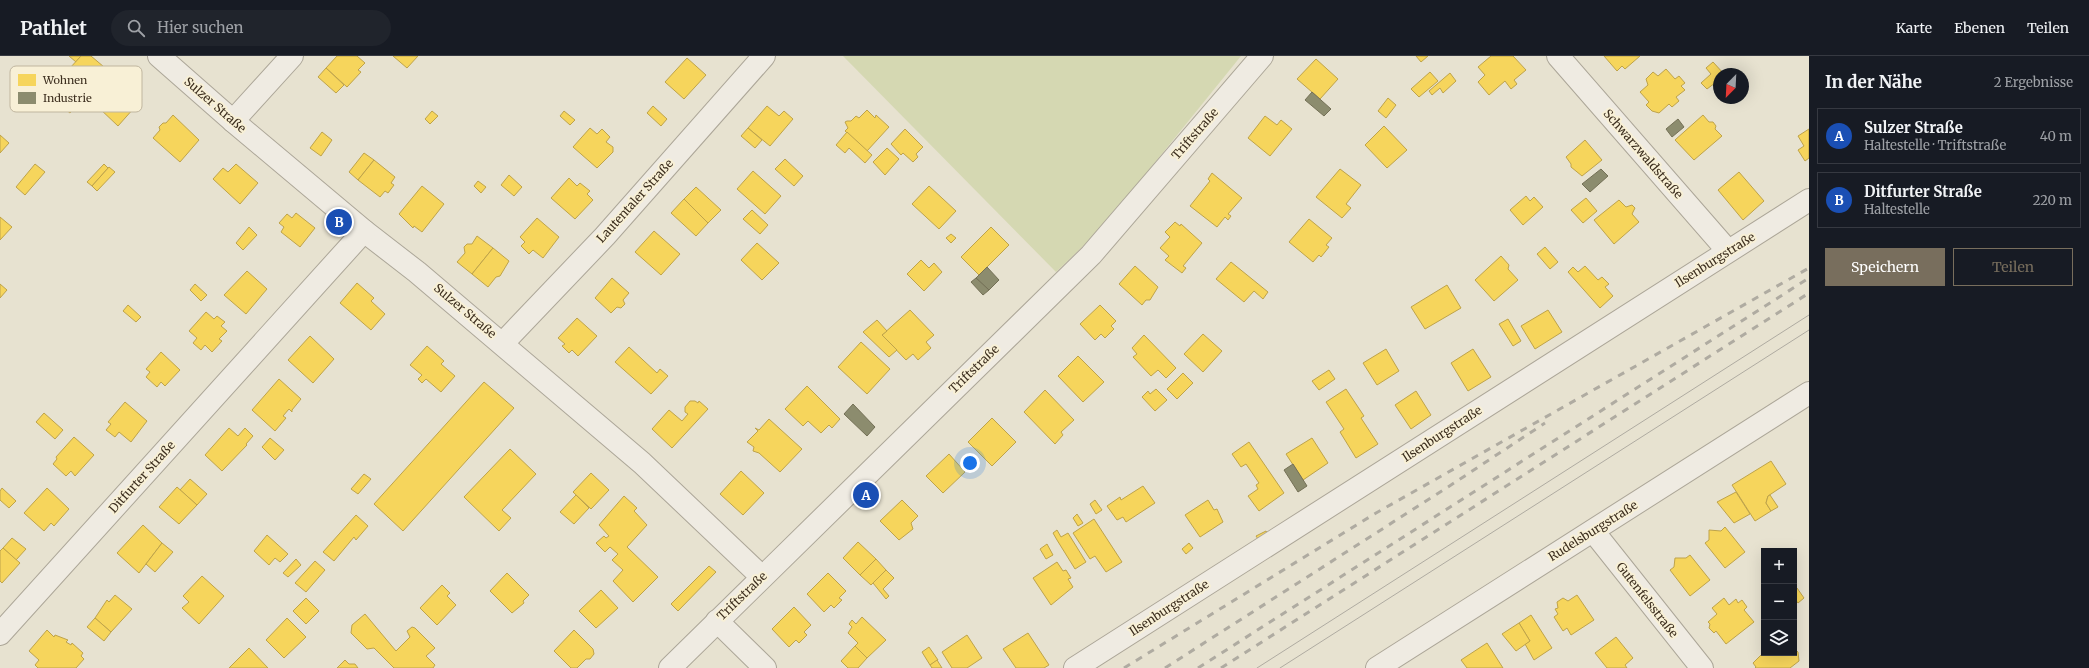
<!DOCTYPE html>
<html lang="de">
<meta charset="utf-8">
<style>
:root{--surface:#171b24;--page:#20242c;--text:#f1f3f6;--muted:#9ea1a6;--line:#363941;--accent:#786e5d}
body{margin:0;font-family:Merriweather,serif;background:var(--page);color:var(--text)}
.controls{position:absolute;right:12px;bottom:12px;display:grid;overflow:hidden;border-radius:0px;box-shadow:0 4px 16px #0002}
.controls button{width:36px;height:36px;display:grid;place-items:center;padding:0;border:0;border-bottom:1px solid var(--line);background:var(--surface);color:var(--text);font:20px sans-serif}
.compass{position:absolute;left:1713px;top:12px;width:36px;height:36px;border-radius:50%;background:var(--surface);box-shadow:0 4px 16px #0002;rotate:204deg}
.you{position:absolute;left:970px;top:407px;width:14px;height:14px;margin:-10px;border:3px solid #fff;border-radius:50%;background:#1a73e8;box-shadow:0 0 0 6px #1a73e833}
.badge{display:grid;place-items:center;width:26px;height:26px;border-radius:50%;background:var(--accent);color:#fff;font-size:13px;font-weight:700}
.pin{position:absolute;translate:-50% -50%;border:2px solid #fff;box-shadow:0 1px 4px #0006}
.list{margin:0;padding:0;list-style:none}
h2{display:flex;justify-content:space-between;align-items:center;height:52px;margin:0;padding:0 16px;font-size:17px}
h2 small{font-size:13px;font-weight:400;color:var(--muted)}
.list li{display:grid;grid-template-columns:26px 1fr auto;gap:12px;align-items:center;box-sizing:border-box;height:56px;margin:0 8px 8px;padding:0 8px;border:1px solid var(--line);border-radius:0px}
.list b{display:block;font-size:15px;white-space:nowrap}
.list p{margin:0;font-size:13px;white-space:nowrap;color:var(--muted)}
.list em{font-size:13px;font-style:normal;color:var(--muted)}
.actions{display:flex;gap:8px;padding:12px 16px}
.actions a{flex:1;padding:9px 0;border:1px solid var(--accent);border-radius:0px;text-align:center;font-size:14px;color:var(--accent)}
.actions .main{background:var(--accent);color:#fff}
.icon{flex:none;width:22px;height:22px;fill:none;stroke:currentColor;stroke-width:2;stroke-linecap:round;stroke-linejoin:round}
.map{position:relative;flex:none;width:1809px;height:612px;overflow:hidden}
header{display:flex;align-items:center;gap:24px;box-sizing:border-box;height:56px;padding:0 20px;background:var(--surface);border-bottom:1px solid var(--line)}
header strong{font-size:19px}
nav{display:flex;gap:22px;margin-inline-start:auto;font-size:14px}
.search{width:280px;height:36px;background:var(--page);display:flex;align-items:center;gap:10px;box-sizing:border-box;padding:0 14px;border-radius:22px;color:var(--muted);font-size:15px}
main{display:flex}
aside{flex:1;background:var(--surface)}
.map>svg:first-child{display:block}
.green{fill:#d5d8b2}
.homes{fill:#f6d55c;stroke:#bea34a}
.industry{fill:#8c8c6e;stroke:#747056}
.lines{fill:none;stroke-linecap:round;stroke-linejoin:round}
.street-casing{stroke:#aca698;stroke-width:24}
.street{stroke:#efebe2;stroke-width:22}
.tram{stroke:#afaba1;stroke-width:1}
.rail{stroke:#afaba1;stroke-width:3;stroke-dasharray:7 7;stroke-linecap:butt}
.labels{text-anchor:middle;stroke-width:4;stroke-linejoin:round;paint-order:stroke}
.street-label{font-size:12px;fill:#3d2f1f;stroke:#f8f0d6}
.key{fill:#f8f0d6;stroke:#c0b69f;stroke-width:1}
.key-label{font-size:11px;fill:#3d2f1f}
</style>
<header>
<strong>Pathlet</strong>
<div class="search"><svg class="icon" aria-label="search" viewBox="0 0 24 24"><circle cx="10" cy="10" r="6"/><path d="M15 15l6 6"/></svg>Hier suchen</div>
<nav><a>Karte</a><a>Ebenen</a><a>Teilen</a></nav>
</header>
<main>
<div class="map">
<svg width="1809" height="612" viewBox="0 0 1809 612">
<rect width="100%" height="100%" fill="#e7e2d0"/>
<polygon class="green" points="843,0 1241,0 1102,172 1056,216"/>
<g class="homes">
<polygon points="69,0 81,0 76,6"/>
<polygon points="81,0 91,0 104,11 88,29 69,13"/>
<polygon points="337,0 357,0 365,7 358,14 361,16 347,31 326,12"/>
<polygon points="393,0 418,0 407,12"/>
<polygon points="1416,0 1428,0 1421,6"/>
<polygon points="1491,0 1513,0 1526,14 1514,24 1517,28 1511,33 1505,25 1489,39 1478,26 1485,19 1478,11"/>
<polygon points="1604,0 1640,0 1625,13 1622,10 1617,15"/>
<polygon points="687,2 706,19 684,43 665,26"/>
<polygon points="1316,3 1338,23 1320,43 1297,23"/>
<polygon points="1713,6 1724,18 1719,18 1719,24 1707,33 1701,27 1711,18 1706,12"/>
<polygon points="326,12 344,29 336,37 318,21"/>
<polygon points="1666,13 1675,23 1679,20 1685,27 1681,30 1685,34 1676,41 1679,45 1672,51 1669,48 1659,57 1652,55 1646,49 1649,46 1640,36 1648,29 1646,23 1653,16 1658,20"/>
<polygon points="1430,16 1438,25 1419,41 1411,33"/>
<polygon points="1450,17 1456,25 1443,37 1440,32 1432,39 1429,35"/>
<polygon points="72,20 89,36 70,57 59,48 54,54 47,48"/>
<polygon points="121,25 142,43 118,70 98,51"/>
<polygon points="1388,42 1396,49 1386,62 1378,55"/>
<polygon points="653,50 667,63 661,70 647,57"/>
<polygon points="767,50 779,60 784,55 793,63 770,90 748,72"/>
<polygon points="867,54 875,62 876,59 889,71 867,95 845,75 848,72 845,66 847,65 851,65 856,60 859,62"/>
<polygon points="432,55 438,60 430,68 425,63"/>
<polygon points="564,55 575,64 570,69 560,60"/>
<polygon points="173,59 199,84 180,106 153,82 160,74 159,71 163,67 166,67"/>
<polygon points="1703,59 1709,66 1713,66 1716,70 1715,73 1722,80 1694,104 1675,84"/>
<polygon points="1265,60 1277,69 1281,64 1292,73 1270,100 1248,82"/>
<polygon points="1384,70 1407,94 1387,112 1365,89"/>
<polygon points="590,72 597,78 602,73 610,81 606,86 613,91 613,96 597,112 573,91"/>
<polygon points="748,72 762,84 755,92 741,80"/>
<polygon points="905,73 923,91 916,98 918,101 913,106 903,97 901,99 891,88"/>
<polygon points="1809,73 1809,102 1805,105 1798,94 1804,90 1798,80"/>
<polygon points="322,76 332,84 321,100 310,92"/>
<polygon points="847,76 872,99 865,107 849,92 845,97 836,89"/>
<polygon points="0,79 9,87 0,97"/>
<polygon points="1585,84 1602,104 1582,120 1571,111 1571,108 1566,101"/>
<polygon points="887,92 899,103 885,119 873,106"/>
<polygon points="364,97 374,104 358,124 349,116"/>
<polygon points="785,103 803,120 794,130 775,113"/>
<polygon points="374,104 395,121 391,127 394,129 388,137 385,135 380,141 358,124"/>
<polygon points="35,108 45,116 25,139 16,131"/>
<polygon points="104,108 108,112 92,130 87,126"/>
<polygon points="236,108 258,127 240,148 213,123 223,112 228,116"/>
<polygon points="109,111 115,116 97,135 92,130"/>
<polygon points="1340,113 1361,129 1346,148 1351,152 1342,162 1316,141"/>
<polygon points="753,115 781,140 765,158 737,133"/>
<polygon points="1739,116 1764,145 1743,164 1718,134"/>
<polygon points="1212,117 1242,142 1228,158 1231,160 1228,164 1225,161 1217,171 1190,150 1210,125 1208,123"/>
<polygon points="509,119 522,131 514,140 501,129"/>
<polygon points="569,122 577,130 580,127 590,135 587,138 593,144 575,163 551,142"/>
<polygon points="478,125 486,131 481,137 474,130"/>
<polygon points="422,130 444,148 422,176 414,170 413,172 399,158"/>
<polygon points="929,130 956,155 939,173 912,148"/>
<polygon points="696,131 721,154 708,167 684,143"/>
<polygon points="1526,140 1530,145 1534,141 1543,151 1523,169 1510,154"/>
<polygon points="1586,142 1597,155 1583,167 1571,154"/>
<polygon points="684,143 708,167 696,180 671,157"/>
<polygon points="1619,144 1626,151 1632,149 1635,152 1632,158 1639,166 1614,188 1594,164"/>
<polygon points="752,154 768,169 760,178 743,163"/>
<polygon points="296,157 315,172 300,191 281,176 284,171 279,167 287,158 292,162"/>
<polygon points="0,161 12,171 0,184"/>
<polygon points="537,162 559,181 543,202 533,194 529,198 521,190 525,186 520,181"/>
<polygon points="1309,163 1332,182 1326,189 1329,191 1321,201 1319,199 1313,206 1289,186"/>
<polygon points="1175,166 1180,170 1181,168 1202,187 1183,210 1186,212 1182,217 1165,204 1169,200 1160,192 1170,181 1165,176"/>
<polygon points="249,171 257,179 243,194 236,187"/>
<polygon points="991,171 1009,189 979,219 961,201"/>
<polygon points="654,175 680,198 661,219 635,196"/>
<polygon points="951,178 956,182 951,187 946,182"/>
<polygon points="477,180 493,192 472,218 457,206 465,197 464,191 467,188 472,188"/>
<polygon points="757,187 779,207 762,224 741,204"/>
<polygon points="1545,191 1558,206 1550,213 1537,198"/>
<polygon points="493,192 509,205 500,220 496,221 488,231 472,218"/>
<polygon points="1501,200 1509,209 1508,213 1518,224 1494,245 1475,224"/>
<polygon points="921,204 929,212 934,207 942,216 924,235 907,218"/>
<polygon points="1231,206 1268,236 1263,243 1254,235 1244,246 1216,223"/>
<polygon points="1135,210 1158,231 1150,244 1146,244 1142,249 1119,228"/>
<polygon points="1585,210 1598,224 1602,221 1609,228 1605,231 1613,240 1600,252 1568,216 1573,211 1578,216"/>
<polygon points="247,215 267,233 246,258 224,239"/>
<polygon points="612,222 629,237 623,244 625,248 621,252 617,251 611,257 595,242"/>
<polygon points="357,227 374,242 371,245 385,258 371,274 340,247"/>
<polygon points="0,228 7,234 0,242"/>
<polygon points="195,228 207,239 201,245 190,234"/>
<polygon points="1447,229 1461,252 1425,273 1411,251"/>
<polygon points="128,249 141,261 136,266 123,255"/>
<polygon points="1100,249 1116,265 1111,270 1114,273 1105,282 1101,278 1095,284 1080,268"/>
<polygon points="910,254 934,279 926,286 931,292 918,304 913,298 906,304 882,279"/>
<polygon points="1548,254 1562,276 1535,293 1521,270"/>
<polygon points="206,256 214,263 217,260 225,266 221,270 227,275 219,283 222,285 212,296 205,289 201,294 193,287 197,282 189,275"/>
<polygon points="577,262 597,280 578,300 572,294 569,297 562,290 565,288 558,282"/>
<polygon points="1508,263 1521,285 1513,290 1499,268"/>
<polygon points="877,264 887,275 882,279 897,294 889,301 863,276"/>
<polygon points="1203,278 1222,295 1203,316 1184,298"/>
<polygon points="1144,279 1176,312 1166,322 1158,314 1151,320 1133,301 1137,298 1132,292"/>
<polygon points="310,280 334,303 313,327 288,304"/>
<polygon points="861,286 890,313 867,338 838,311"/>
<polygon points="427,290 444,305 441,308 455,320 441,336 426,323 422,327 418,323 422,319 410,309"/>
<polygon points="629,291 657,317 660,313 668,320 651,338 615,306"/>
<polygon points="1386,293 1399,315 1377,329 1363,307"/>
<polygon points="1473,293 1491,321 1468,335 1451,307"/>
<polygon points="161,296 180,314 165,330 161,326 157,331 146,321 150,316 146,313"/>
<polygon points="1078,300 1104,326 1083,346 1058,320"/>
<polygon points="1329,314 1335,323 1319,334 1312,325"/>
<polygon points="1183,317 1193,327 1177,343 1167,333"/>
<polygon points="279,323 301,343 292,354 292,356 289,353 283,360 286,362 275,375 252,354"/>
<polygon points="484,326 514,352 403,475 374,448"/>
<polygon points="807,330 840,363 832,372 829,369 821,377 808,365 803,370 785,353"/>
<polygon points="1156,333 1167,344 1155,355 1142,341 1148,335 1150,338"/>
<polygon points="1346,333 1364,360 1361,362 1378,388 1356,402 1340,376 1344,373 1326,346"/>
<polygon points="1045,334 1074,364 1061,376 1063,379 1055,388 1024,356"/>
<polygon points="1416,335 1431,359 1411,373 1395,349"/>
<polygon points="690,345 695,345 698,347 699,345 708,353 672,392 652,373 669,354 682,365 688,358 685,356 685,351"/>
<polygon points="125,346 147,365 131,386 119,376 115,381 106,374 111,368 108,366"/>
<polygon points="44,357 63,374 55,383 36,366"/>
<polygon points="992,362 1016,386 992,410 968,386"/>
<polygon points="769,363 802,393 780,416 759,397 753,395 754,391 747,386 758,375 755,372 759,374"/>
<polygon points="229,372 238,380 245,372 253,380 246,388 247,389 222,415 205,399"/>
<polygon points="74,381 94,399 75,420 71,415 66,420 53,408 57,403 56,401"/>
<polygon points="270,382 284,394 275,404 262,391"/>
<polygon points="1312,382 1328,407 1303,424 1286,398"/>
<polygon points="1249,386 1284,437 1259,455 1248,440 1258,433 1256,429 1259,427 1246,408 1241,411 1232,398"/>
<polygon points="510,393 536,418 502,454 511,462 499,475 464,441"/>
<polygon points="949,398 965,416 943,437 926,420"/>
<polygon points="1771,405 1786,428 1768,440 1766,447 1771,455 1755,465 1732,429"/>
<polygon points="741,415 764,437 743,459 720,438"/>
<polygon points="591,417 609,434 591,453 573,436"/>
<polygon points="364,418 371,423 358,438 351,433"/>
<polygon points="190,423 207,438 197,449 180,434"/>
<polygon points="1143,430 1155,447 1126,466 1123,461 1117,464 1107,450 1120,441 1121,444"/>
<polygon points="177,431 197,449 179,468 159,451"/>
<polygon points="2,432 16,445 9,452 0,444 0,435"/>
<polygon points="47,432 69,453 54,470 51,467 44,475 24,457"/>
<polygon points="1736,436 1750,458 1734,467 1717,446"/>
<polygon points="576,439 589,452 574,468 560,456"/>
<polygon points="1770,439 1778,451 1771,455 1766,447 1768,440"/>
<polygon points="624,440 637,452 634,455 647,469 627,491 658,521 633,546 613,525 623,514 612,504 618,498 610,491 605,496 596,487 604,480 606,482 609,480 599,469"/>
<polygon points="902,444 918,460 911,467 913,473 899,484 880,465"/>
<polygon points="1095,444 1102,454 1096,458 1090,448"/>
<polygon points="1208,444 1214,454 1217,453 1223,466 1200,481 1185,459"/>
<polygon points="1077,458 1083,467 1078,470 1073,462"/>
<polygon points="356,459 368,470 356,484 354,481 334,505 323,496"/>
<polygon points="1094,463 1122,506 1106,516 1095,500 1090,503 1073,477"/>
<polygon points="143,469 162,487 139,517 117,497"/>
<polygon points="1725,471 1745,496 1725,512 1705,487 1709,484 1709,474 1721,475"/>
<polygon points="1057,474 1061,481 1068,477 1086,506 1075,513 1057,484 1053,477"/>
<polygon points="1266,475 1270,481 1260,486 1256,480"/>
<polygon points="267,479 288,498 280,506 275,502 269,509 254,495"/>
<polygon points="12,482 26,493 16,504 3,492"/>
<polygon points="858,486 876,503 860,519 843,502"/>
<polygon points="162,487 173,496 155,516 146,508"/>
<polygon points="1189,487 1193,492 1186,498 1182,493"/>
<polygon points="1047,488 1053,499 1046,503 1040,493"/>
<polygon points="3,492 20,507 2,527 0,525 0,495"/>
<polygon points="1690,499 1710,524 1690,540 1670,514 1674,511 1675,502 1686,502"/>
<polygon points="296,503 301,509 288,521 283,517"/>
<polygon points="876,503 886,514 871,529 860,519"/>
<polygon points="315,505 325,514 306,536 295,527"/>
<polygon points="1057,506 1063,515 1066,514 1071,522 1068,523 1073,531 1051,549 1033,522"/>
<polygon points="709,510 716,516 678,555 671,548"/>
<polygon points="886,514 894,522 883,533 889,540 886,543 873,527"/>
<polygon points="507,517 529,539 523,545 524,547 512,557 490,535"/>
<polygon points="828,517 846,535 839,542 842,544 834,552 831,549 824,556 807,538"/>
<polygon points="202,520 224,540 199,568 182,552 189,546 183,540"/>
<polygon points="442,529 450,537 447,540 456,549 437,569 420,552"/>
<polygon points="1797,532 1804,542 1798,547 1794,542 1794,534"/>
<polygon points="601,534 618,552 596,572 579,555"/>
<polygon points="115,539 132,553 111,576 95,562 107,544 109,546"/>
<polygon points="1577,539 1594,564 1571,579 1567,572 1563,575 1554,561 1558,558 1555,553 1558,552 1557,546 1563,542 1568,545"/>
<polygon points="306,542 319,555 306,568 293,555"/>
<polygon points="1724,542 1729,549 1736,543 1738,547 1742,544 1747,551 1744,554 1754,566 1726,588 1716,575 1714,577 1709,572 1710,568 1708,566 1717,558 1712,552"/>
<polygon points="794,551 811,569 804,576 807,579 799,587 796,584 789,591 772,573"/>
<polygon points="365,558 396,595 410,581 407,575 412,571 415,572 435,592 426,600 435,609 433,612 394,612 374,592 367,593 351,577 352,569"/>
<polygon points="1531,559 1552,592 1534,604 1525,588 1530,585 1519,567"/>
<polygon points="862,561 886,584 867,602 855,590 858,587 848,577 852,571 849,568 852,564 856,568"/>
<polygon points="95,562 111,576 104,585 87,571"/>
<polygon points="287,562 306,581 284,602 266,584"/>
<polygon points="1519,567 1530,585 1516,595 1502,578"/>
<polygon points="47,574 54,581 55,579 68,584 66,586 71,589 72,587 83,597 81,600 84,603 76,612 38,612 35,609 39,604 29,595"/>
<polygon points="574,574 593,593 594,598 590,603 586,603 577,612 571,612 554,595"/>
<polygon points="1028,577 1049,609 1044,612 1016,612 1003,593"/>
<polygon points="967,579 982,602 967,612 952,612 942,596"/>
<polygon points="1616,581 1633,602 1625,609 1627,612 1607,612 1595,597"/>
<polygon points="1487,587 1503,612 1467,612 1461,604"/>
<polygon points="855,590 867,602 858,612 848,612 841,605"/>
<polygon points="929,591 938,604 930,609 922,596"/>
<polygon points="249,592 268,612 229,612"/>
<polygon points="1794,592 1798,596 1799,605 1790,612 1755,612 1756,611 1753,607 1764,596 1794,597"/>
<polygon points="345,604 349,608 355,608 358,612 337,612"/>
<polygon points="937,604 942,612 932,612 930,609"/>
</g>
<g class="industry">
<polygon points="1312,36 1331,53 1324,60 1305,44"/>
<polygon points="1678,63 1684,71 1672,81 1666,73"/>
<polygon points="1601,113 1608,120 1590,136 1582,128"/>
<polygon points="987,211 999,224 989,234 976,222"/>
<polygon points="976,222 989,234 983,239 971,226"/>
<polygon points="853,348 875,371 867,380 844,358"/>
<polygon points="1293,408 1307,430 1298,436 1284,414"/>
</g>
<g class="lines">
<g class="street-casing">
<g id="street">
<polyline points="159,0 233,65 364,175 417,216 642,407 762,521"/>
<polyline points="1558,0 1728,195"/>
<polyline points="233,65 292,0"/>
<polyline points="503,287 605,180 764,0"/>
<polyline points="1593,475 1702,612"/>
<polyline points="717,565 765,612"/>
<polyline points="0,578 364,175"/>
<polyline points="670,612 1091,199 1262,0"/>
<polyline points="1075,612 1809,144"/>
<polyline points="1377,612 1809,337"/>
</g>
</g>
<use href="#street" class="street"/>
<g class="tram">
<polyline points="1257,612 1809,259"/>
<polyline points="1280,612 1809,274"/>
</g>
<g class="rail">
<polyline points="1124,612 1376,457 1809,212"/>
<polyline points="1165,612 1451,429 1545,367"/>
<polyline points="1198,612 1809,222"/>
<polyline points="1221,612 1809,237"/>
</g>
</g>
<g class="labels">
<g class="street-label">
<text transform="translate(215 49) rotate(41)" y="4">Sulzer Straße</text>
<text transform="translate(1195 78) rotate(-49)" y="4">Triftstraße</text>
<text transform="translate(1643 98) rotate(49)" y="4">Schwarzwaldstraße</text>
<text transform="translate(635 145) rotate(-48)" y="4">Lautentaler Straße</text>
<text transform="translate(1715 204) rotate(-32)" y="4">Ilsenburgstraße</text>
<text transform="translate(465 255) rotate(40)" y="4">Sulzer Straße</text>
<text transform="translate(974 313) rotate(-44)" y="4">Triftstraße</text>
<text transform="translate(1442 378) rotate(-33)" y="4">Ilsenburgstraße</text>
<text transform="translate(142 421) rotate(-48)" y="4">Ditfurter Straße</text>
<text transform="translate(1593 475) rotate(-32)" y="4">Rudelsburgstraße</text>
<text transform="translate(742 540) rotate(-44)" y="4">Triftstraße</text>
<text transform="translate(1647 544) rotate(52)" y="4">Gutenfelsstraße</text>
<text transform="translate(1169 552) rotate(-33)" y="4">Ilsenburgstraße</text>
</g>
</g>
<rect x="10" y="10" width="132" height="46" rx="6" class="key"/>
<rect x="18" y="18" width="18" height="12" fill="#f6d55c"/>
<rect x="18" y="36" width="18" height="12" fill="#8c8c6e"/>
<g class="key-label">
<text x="43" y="28">Wohnen</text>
<text x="43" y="46">Industrie</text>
</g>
</svg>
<div class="controls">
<button>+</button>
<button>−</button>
<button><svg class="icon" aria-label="layers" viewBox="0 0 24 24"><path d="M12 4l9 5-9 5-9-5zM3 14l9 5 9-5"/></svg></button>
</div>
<svg class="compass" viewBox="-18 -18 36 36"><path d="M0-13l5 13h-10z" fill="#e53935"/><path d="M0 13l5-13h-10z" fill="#9ea1a6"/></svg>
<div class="you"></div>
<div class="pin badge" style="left:866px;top:439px;background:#1a4fb4">A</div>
<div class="pin badge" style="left:339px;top:166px;background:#1a4fb4">B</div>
</div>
<aside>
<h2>In der Nähe<small>2 Ergebnisse</small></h2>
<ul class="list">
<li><span class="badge" style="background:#1a4fb4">A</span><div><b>Sulzer Straße</b><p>Haltestelle · Triftstraße</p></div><em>40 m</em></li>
<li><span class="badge" style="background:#1a4fb4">B</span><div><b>Ditfurter Straße</b><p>Haltestelle</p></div><em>220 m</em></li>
</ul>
<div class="actions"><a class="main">Speichern</a><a>Teilen</a></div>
</aside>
</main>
